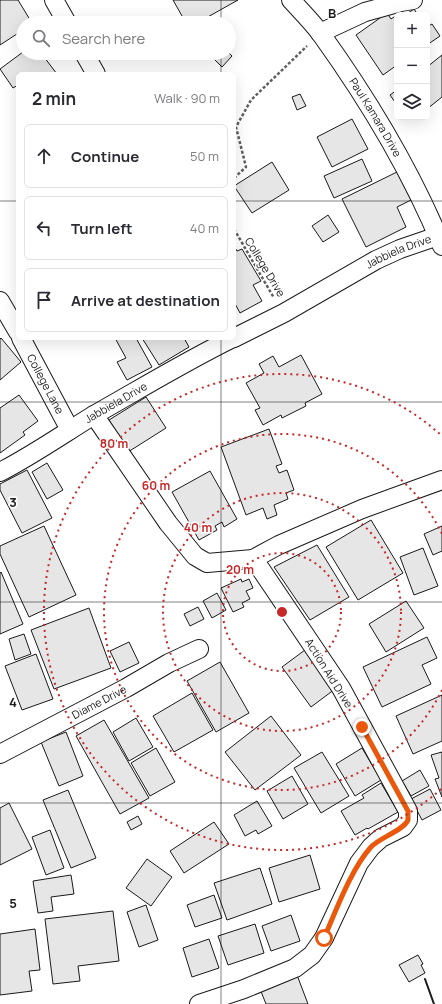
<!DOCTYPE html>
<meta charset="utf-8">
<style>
:root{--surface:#fff;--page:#f7f7f7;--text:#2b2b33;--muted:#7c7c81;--line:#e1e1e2}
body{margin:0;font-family:Manrope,sans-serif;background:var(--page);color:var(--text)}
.controls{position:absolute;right:12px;top:12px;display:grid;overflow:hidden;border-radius:6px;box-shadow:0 4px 16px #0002}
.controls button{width:36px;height:36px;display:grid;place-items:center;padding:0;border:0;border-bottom:1px solid var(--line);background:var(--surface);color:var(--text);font:20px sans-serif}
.stop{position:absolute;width:12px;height:12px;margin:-9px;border:3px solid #ea580c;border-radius:50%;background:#fff}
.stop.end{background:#ea580c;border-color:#fff;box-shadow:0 1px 4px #0008}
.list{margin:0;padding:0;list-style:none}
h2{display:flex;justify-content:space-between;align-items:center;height:52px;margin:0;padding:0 16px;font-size:17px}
h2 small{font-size:13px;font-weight:400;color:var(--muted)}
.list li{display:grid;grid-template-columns:26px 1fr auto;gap:12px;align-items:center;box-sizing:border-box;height:64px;margin:0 8px 8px;padding:0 8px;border:1px solid var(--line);border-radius:6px}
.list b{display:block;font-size:15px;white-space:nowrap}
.list em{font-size:13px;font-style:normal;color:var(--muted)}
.icon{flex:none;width:22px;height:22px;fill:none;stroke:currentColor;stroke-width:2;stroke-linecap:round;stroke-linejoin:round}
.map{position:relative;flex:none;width:442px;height:1004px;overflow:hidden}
.search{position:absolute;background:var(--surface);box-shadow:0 4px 16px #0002;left:16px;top:16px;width:220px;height:44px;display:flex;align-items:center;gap:10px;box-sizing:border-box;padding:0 14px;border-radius:22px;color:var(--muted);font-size:15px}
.panel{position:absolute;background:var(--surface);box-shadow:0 4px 16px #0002;left:16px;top:72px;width:220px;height:268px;border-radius:6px}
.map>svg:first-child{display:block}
.building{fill:#e6e6e6;stroke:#1a1a1a}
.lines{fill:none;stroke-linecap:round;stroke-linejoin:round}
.minor-casing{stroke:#1a1a1a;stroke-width:20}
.path{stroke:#5f5f5f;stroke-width:2.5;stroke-dasharray:3 2;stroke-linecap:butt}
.minor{stroke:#fff;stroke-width:18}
.wall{stroke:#1a1a1a;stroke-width:2}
.route{stroke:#ea580c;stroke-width:5}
.grid{fill:none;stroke:#1a1a1a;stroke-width:1;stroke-opacity:0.55}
.ring{fill:none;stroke:#c62828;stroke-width:2;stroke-dasharray:2 4}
.labels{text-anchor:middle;stroke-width:3;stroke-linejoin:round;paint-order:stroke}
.street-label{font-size:11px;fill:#1a1a1a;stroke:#fff}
.grid-label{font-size:13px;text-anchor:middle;font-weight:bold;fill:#1a1a1a;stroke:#fff;stroke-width:3;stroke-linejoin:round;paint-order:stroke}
.centre{fill:#c62828;stroke:#fff;stroke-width:2}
.ring-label{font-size:12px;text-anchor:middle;font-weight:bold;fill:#c62828;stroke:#fff;stroke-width:3;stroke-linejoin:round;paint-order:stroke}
</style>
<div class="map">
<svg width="442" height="1004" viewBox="0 0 442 1004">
<rect width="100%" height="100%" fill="#fff"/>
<g class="building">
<polygon points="0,0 18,0 32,23 23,23 23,30 0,45"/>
<polygon points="173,0 238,0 197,23 186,23"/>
<polygon points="414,9 418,15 405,15"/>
<polygon points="387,13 391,19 397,15 397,65 383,75 356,35"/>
<polygon points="432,24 440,36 427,45 427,27"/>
<polygon points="23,52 23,53 41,53 57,74 18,74 18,85 13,88 0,69"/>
<polygon points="218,53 229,53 232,56 222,67 213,58"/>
<polygon points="442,55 442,97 427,109 427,67"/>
<polygon points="397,90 397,105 390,95"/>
<polygon points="300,94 306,106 297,110 292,97"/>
<polygon points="352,119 368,149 332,167 317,137"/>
<polygon points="362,159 372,181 334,198 324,176"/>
<polygon points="272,162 289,190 252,213 234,186"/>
<polygon points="397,172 411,200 397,207 406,227 366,247 342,199"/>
<polygon points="328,215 339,232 323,242 312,226"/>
<polygon points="234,246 237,251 242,249 261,281 253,285 262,301 240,313 234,302"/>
<polygon points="1,338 21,362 0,380 0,339"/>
<polygon points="115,338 136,338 152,367 127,380 117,362 126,358"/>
<polygon points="142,338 184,338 189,347 159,365"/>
<polygon points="301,355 322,394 305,403 306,406 282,418 281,415 263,425 255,410 260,408 246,383 264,373 259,364 273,356 279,367"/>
<polygon points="19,395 38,421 23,432 25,435 0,453 0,408"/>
<polygon points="146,397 166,428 128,452 109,420"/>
<polygon points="269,429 282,464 276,466 279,473 287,470 294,490 286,493 288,499 274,505 277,515 267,519 263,508 246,515 221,447"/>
<polygon points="47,463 63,490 47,499 32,472"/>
<polygon points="27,470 52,518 22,533 0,490 0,484"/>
<polygon points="210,471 237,519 224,527 222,522 215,526 217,530 199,540 172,492"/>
<polygon points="371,520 403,573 358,600 326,547"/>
<polygon points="44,526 76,595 29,617 0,554 0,546"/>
<polygon points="442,526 442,551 433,555 424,534"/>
<polygon points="317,545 349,597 310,620 274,567"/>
<polygon points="423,548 438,586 414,595 400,557"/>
<polygon points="1,572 23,624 0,634 0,573"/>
<polygon points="241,579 242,582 249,579 253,588 246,591 250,599 242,603 244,607 233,612 221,588"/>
<polygon points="217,593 226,610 212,618 203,601"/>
<polygon points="406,601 424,628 386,652 369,624"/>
<polygon points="198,607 204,619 190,626 184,614"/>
<polygon points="89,608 111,668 54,689 31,630"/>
<polygon points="24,634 31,654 15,660 9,639"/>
<polygon points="427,637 437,658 422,665 431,684 382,707 363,667"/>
<polygon points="129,642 139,663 120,672 110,651"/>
<polygon points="305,650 335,689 311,707 282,667"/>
<polygon points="36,654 53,699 22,710 5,666"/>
<polygon points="220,662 249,713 216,732 187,681"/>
<polygon points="192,693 213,730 174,752 153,716"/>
<polygon points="442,695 442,741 413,754 396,716"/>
<polygon points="271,716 301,755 255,790 225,752"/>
<polygon points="136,718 153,747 129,761 113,732"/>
<polygon points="104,720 149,798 120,814 76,736"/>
<polygon points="66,732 83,776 59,786 41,742"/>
<polygon points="156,748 175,782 150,796 131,763"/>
<polygon points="362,748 381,780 355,796 336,764"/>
<polygon points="322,752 349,796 321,813 294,768"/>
<polygon points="442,752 442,797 435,779 439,778 431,755"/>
<polygon points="420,770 429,786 411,796 402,781"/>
<polygon points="292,776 308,804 283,819 267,791"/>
<polygon points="381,783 398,812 368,829 367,828 355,835 341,811 364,798 362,795"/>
<polygon points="430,789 441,810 422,820 411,799"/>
<polygon points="68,790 96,858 71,868 43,800"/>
<polygon points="257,801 272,826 258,834 256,830 245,836 234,815"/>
<polygon points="9,803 32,849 0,865 0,808"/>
<polygon points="138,816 142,824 131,830 127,822"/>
<polygon points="214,822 229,844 184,873 170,851"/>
<polygon points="50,830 64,868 46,875 32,837"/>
<polygon points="310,855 320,889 279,902 269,868"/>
<polygon points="147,859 172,877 151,906 126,888"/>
<polygon points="260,868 272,904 227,920 214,883"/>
<polygon points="71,875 74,894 51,897 53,911 38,913 33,881"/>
<polygon points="214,895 222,918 195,927 187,905"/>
<polygon points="146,905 158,940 139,947 127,912"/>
<polygon points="113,911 119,961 78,966 80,981 53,984 45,919"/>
<polygon points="291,915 300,941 271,951 262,926"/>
<polygon points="255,924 264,953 228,965 218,936"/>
<polygon points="35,929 40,970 29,971 32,991 0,995 0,934"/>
<polygon points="209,939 219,968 192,977 183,948"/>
<polygon points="418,955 423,964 421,965 425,973 409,982 399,965"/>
<polygon points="297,975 308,1004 266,1004 260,989"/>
</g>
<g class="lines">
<g class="minor-casing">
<g id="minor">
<polyline points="54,0 67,23"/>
<path id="s1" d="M291,0c10,11 21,22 30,34 46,64 91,139 121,212"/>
<polyline points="320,33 365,12 401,2 413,0"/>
<polyline points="84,53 96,74"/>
<polyline points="0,301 18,332"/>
<path id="s2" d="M21,338l49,92"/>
<path id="s3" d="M234,338l50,-25 92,-53 24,-11 38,-13"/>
<polyline points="94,415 168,523 195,556 207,563 253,559 279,545 362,509 442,480"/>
<path id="s4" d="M0,472c33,-17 63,-38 94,-57 46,-26 92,-54 139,-77"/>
<path id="s5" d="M0,754l126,-66 43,-25 30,-14"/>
<polyline points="199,1004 244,989 295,968 312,955 324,938 359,863 371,847 381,838 403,827 408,820 408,811 341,688 262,571 253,559"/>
</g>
</g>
<g class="path">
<polyline points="234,178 246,167 236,127 251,100 307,46"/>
<polyline points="234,229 274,298"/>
</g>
<use href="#minor" class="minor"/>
<polyline class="wall" points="425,979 434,1004"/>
</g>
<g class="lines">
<path class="route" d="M324,938c12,-27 27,-69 47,-91 8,-9 33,-17 37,-27 0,-2 0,-6 0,-9l-46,-84"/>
</g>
<path class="grid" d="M221,0v23M221,53v21M0,201h18M234,201h208M221,338v666M0,402h442M0,602h442M0,803h442"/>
<g class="ring">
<circle cx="282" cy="612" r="59"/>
<circle cx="282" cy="612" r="119"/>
<path d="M442 690A178 178 0 1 1 442 534"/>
<path d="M441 789A238 238 0 1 1 441 435"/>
</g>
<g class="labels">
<g class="street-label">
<text dy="4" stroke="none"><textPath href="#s1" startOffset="145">Paul Kamara Drive</textPath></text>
<text dy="4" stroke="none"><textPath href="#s3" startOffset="186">Jabbiela Drive</textPath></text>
<text transform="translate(265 267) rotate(59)" y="4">College Drive</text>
<text dy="4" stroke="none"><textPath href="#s2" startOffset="52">College Lane</textPath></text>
<text dy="4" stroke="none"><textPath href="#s4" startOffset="135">Jabbiela Drive</textPath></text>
<text transform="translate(329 673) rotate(58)" y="4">Action Aid Drive</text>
<text dy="4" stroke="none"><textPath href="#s5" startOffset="112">Diame Drive</textPath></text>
</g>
</g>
<g class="grid-label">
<text x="332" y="18">B</text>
<text x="13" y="507">3</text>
<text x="13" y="707">4</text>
<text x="13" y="908">5</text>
</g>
<circle cx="282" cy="612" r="6" class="centre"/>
<g class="ring-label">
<text x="114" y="448">80 m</text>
<text x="156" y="490">60 m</text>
<text x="198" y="532">40 m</text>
<text x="240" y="574">20 m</text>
</g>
</svg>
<div class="controls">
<button>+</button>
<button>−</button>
<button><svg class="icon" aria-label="layers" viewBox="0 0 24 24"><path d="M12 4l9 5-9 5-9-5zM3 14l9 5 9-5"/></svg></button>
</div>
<div class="stop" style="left:324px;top:938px"></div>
<div class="stop end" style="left:362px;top:727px"></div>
<div class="search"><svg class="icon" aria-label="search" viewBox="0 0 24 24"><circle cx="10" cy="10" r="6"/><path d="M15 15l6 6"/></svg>Search here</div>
<section class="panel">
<h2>2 min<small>Walk · 90 m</small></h2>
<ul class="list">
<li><svg class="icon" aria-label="ahead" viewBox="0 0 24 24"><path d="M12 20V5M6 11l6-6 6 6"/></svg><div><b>Continue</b></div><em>50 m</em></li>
<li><svg class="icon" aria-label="left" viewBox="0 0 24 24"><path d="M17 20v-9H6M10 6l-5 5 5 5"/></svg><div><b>Turn left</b></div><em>40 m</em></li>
<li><svg class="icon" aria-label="arrive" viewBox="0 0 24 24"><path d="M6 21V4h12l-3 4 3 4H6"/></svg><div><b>Arrive at destination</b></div></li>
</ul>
</section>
</div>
